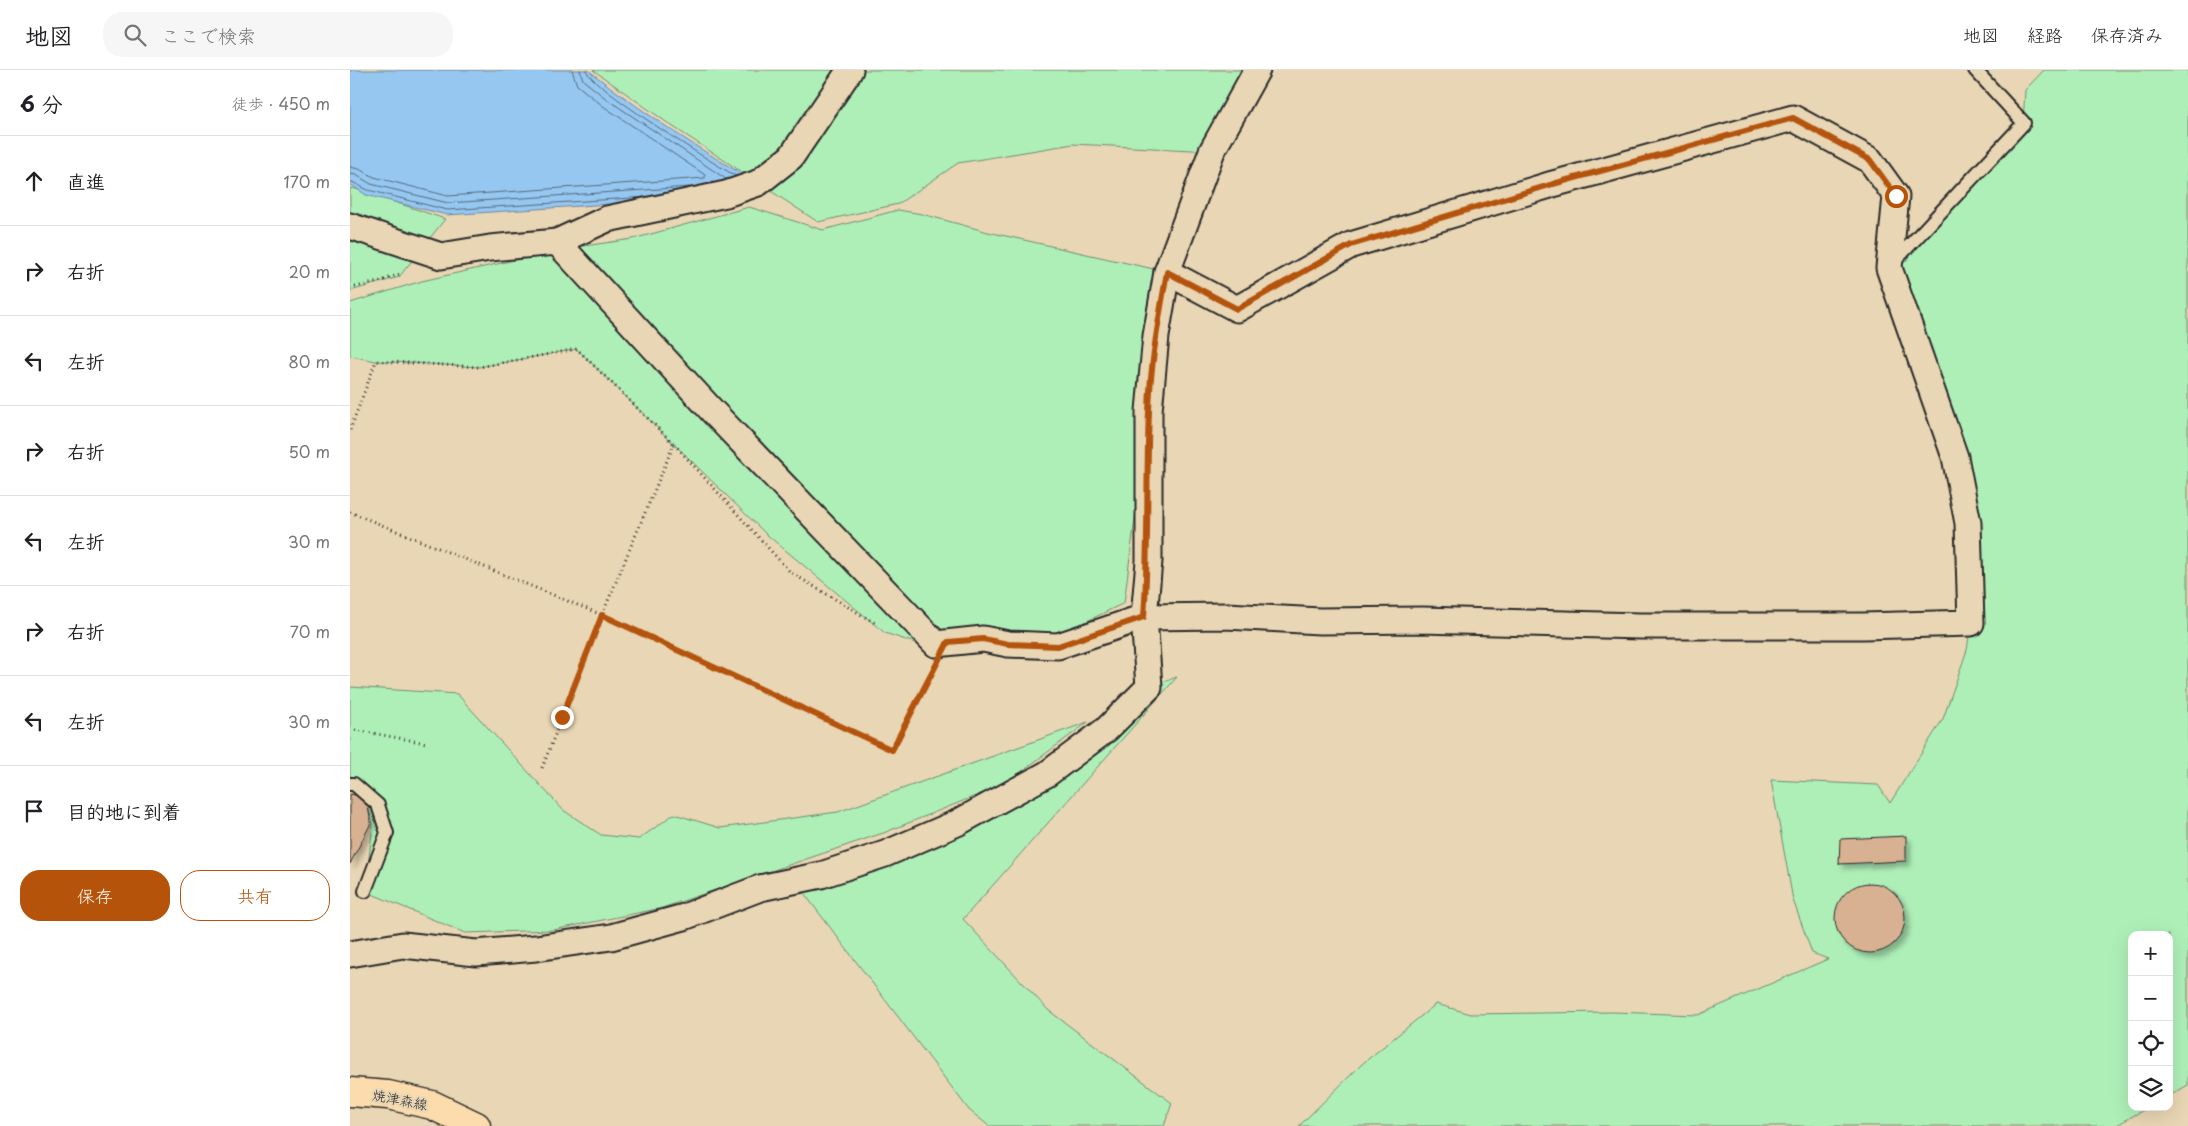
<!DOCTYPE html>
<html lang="ja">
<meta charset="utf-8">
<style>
:root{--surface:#fff;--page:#f6f6f6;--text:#202124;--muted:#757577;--line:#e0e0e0;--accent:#b45309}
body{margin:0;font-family:"Playpen Sans","Klee One",sans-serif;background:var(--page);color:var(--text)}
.controls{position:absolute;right:15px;bottom:15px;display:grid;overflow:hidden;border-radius:10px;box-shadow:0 5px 20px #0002}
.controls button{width:45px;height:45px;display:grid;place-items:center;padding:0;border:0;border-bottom:1px solid var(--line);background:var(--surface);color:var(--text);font:25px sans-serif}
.stop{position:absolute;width:15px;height:15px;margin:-11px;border:4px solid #b45309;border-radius:50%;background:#fff}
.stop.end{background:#b45309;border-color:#fff;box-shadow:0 1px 5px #0008}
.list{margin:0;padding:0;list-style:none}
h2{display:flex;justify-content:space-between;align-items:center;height:65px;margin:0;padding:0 20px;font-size:21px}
h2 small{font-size:16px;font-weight:400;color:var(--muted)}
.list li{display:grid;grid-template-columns:32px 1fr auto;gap:15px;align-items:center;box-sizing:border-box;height:90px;padding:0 20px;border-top:1px solid var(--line)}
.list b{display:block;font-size:19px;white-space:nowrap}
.list em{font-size:16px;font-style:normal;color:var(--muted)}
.actions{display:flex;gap:10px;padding:15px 20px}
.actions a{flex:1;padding:11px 0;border:1px solid var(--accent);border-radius:20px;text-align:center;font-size:18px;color:var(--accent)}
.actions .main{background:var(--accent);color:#fff}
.icon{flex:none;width:28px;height:28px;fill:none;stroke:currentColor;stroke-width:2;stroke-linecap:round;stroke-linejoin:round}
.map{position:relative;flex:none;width:1838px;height:1056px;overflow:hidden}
header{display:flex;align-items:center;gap:30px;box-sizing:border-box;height:70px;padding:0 25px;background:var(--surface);border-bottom:1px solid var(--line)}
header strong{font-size:24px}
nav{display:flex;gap:28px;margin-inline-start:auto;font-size:18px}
.search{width:350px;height:45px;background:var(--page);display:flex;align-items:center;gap:12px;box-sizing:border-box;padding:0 18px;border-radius:20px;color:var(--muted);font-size:19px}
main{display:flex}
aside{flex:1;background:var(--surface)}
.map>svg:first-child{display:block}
.green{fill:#aeefb8;stroke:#6c8d72}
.water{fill:#95c7f1;stroke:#6b89a2}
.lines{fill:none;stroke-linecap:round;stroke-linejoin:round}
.shore{stroke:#55697a;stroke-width:1}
.building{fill:#d7b191;stroke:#2b2b2b;filter:url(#shadow)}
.lane-casing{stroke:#2b2b2b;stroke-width:16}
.street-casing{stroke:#2b2b2b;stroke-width:29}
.primary-casing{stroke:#2b2b2b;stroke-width:31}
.path{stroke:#2b2b2b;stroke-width:3;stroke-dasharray:1 4;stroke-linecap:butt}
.lane{stroke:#e9d6b4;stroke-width:12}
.street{stroke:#e9d6b4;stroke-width:25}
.primary{stroke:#fcdcac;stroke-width:28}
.route{stroke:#b45309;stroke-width:6}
.labels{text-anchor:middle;stroke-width:4.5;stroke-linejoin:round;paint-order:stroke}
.street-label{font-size:14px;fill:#2b2b2b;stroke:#e9d6b4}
</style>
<header>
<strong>地図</strong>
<div class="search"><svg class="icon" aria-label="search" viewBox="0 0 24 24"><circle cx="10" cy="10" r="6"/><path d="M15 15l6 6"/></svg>ここで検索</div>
<nav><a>地図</a><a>経路</a><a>保存済み</a></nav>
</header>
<main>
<aside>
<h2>6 分<small>徒歩 · 450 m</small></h2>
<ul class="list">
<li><svg class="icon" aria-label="ahead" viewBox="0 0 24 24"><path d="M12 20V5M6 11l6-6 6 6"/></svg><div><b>直進</b></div><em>170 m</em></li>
<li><svg class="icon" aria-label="right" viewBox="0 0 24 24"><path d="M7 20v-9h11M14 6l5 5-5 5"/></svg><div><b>右折</b></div><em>20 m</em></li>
<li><svg class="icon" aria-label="left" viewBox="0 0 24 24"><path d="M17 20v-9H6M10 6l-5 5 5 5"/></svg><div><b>左折</b></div><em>80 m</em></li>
<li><svg class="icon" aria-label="right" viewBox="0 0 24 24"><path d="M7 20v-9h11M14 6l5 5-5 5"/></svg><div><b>右折</b></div><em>50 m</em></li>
<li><svg class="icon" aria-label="left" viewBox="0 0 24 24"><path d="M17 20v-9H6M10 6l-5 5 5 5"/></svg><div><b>左折</b></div><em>30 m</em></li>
<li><svg class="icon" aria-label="right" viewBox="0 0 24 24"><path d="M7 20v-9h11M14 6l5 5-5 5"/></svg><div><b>右折</b></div><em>70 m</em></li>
<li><svg class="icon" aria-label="left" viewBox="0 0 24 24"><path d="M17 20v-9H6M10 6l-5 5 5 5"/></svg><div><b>左折</b></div><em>30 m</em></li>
<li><svg class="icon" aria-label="arrive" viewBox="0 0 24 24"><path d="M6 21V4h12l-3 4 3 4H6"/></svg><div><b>目的地に到着</b></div></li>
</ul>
<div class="actions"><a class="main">保存</a><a>共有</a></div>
</aside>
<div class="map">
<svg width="1838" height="1056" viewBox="0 0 1838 1056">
<defs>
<filter id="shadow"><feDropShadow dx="4.5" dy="4.5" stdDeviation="2.5" flood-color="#0004"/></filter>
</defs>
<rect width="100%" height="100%" fill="#e9d6b4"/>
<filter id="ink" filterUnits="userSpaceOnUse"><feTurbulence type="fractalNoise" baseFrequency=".02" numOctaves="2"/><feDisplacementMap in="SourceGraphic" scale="10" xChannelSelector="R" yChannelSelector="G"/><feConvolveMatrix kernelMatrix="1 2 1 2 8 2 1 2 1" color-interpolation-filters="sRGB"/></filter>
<g filter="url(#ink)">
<g class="green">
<polygon points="243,0 897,0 862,81 723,74 608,93 548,134 468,152 322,56"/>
<polygon points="1694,0 1838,0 1838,1015 1819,1026 1819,865 1782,865 1782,1037 1799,1037 1765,1056 949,1056 1012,994 1086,934 1121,944 1262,942 1348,945 1478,889 1462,883 1443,830 1421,710 1528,715 1540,733 1593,649 1617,580 1621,553 1605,387 1539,198 1673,53 1675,20"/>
<polygon points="0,118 6,119 95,149 49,207 0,221"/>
<polygon points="399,137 473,160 548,140 572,144 638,162 817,202 774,533 702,568 583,579 535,563 416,464 227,279 129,297 26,291 0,286 0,233 72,211 213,179 283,169"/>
<polygon points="827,607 613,849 698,940 822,1033 814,1056 639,1056 619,1040 444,810 642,748 799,617"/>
<polygon points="0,617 107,624 213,740 251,765 289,769 324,744 370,758 488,742 738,652 655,714 536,762 312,838 203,860 115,863 15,821 23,754 18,737 0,714"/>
</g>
<path class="water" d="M0,0h238c54,42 111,80 170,113l-45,14 -266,18 -81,-20 -16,-11z"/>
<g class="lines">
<g class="shore">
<polyline points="230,0 233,10 258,30 376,109"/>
<path d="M236,0c2,15 129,95 150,106"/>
<polyline points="0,97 9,99 24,107 98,126 355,108 355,105 253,36 227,15 222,0"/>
<polyline points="0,104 6,105 21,114 98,133 340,117"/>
<polyline points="0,111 18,120 97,140 297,127"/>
</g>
</g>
<g class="building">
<polygon points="0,724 10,726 18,737 21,753 0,794"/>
<polygon points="1556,766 1556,791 1489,794 1490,769"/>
<circle cx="1520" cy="848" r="35"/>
</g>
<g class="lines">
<g class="lane-casing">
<g id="lane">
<polyline points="1542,194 1674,53 1625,0"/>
<polyline points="0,714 4,714 28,735 37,763 15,821"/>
</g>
</g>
<g class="street-casing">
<g id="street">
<polyline points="0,156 91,186 140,178 207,172 365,344 586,574 633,569 658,574 708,576 794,547 876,546 970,551 1072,550 1290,556 1513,556 1621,553 1618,453 1605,387 1539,198 1546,126 1520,90 1443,48 1203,114 1001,175 887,239 817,202 862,81 907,0"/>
<polyline points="207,172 257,149 376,124 408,113 441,87 500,0"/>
<polyline points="0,884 53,875 126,883 186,878 261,867 334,847 410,818 471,805 535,784 607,753 697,704 757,659 799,617 794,547 799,491 799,341 806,266 817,202"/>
</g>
</g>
<g class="primary-casing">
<polyline id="primary" points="0,1022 38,1025 82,1035 126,1056"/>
</g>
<g class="path">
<polyline points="0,218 29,212 52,203"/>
<polyline points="0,360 26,291 129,297 227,279 324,374"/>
<polyline points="0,442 252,545 542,680 584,599"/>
<polyline points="0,659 76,673"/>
<polyline points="192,698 252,545 324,374 440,502 525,553"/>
</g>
<use href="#lane" class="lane"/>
<use href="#street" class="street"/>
<use href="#primary" class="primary"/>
</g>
</g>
<g class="lines" filter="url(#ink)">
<path class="route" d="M212,647l40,-102 290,135 56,-108 35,-3 25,5 50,2 86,-29c5,-69 2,-136 5,-205 1,-47 10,-94 18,-140l70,37 114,-64 202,-61 240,-66 77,42 26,36"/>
</g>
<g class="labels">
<g class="street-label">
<text transform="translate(50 1030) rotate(11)" y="5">焼津森線</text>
</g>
</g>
</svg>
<div class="controls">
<button>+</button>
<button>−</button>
<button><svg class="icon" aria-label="locate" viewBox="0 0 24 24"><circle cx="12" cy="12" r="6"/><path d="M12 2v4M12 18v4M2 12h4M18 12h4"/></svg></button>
<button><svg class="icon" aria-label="layers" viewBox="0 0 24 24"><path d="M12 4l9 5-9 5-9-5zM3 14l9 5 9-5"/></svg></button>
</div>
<div class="stop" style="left:1546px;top:126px"></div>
<div class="stop end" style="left:212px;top:647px"></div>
</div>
</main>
